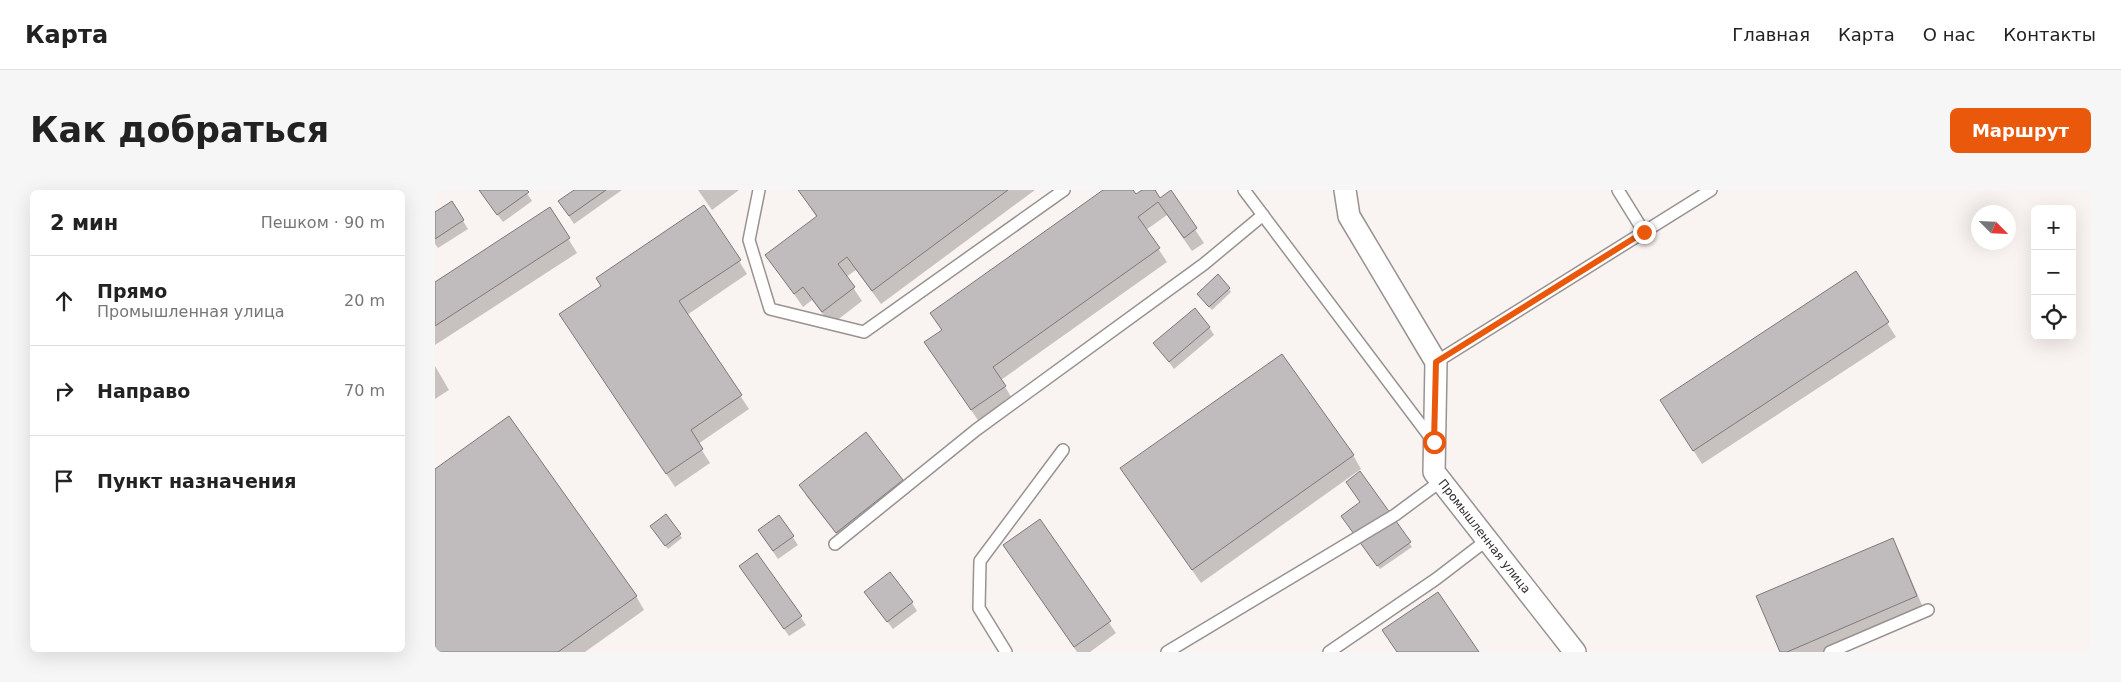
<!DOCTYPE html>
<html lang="ru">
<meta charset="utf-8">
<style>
:root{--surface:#fff;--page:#f6f6f6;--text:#222;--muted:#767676;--line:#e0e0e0;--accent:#ea580c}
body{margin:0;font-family:"DejaVu Sans",sans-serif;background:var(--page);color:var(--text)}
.controls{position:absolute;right:15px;top:15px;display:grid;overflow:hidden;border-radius:8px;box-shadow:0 5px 20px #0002}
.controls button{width:45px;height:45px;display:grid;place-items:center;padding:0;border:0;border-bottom:1px solid var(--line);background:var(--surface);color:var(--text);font:25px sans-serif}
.compass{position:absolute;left:1536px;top:15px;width:45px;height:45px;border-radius:50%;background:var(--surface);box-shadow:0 5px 20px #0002;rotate:114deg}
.stop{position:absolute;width:15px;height:15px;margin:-11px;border:4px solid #ea580c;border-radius:50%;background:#fff}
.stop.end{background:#ea580c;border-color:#fff;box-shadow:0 1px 5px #0008}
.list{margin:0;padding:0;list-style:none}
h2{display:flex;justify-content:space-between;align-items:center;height:65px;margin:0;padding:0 20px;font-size:21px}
h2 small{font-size:16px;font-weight:400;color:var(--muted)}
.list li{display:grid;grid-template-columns:32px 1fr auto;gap:15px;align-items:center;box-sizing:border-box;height:90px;padding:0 20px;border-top:1px solid var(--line)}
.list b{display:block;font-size:19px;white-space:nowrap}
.list p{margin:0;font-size:16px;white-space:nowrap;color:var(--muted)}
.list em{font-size:16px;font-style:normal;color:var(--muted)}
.icon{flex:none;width:28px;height:28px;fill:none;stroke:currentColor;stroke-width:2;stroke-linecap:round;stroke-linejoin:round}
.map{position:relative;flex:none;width:1656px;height:462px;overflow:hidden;border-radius:8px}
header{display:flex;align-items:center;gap:30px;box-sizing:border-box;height:70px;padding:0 25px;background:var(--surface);border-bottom:1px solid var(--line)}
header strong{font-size:24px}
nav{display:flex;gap:28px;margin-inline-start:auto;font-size:18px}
.intro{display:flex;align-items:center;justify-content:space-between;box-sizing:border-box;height:120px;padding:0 30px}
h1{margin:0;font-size:35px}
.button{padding:12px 22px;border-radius:8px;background:var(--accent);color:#fff;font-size:18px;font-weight:700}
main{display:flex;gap:30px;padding:0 30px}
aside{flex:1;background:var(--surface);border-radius:8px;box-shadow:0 5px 20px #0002}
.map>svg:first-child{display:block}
.shadow{fill:#0003}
.building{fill:#c0bbbd;stroke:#7e797b}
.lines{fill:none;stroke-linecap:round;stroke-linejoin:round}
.lane-casing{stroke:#989391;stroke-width:14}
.street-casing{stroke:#989391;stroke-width:24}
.lane{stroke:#fff;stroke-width:11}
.street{stroke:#fff;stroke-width:21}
.route{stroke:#ea580c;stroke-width:6}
.labels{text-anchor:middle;stroke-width:4;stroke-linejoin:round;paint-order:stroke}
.street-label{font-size:12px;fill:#2f2d2c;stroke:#fff}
</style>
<header>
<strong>Карта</strong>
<nav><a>Главная</a><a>Карта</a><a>О нас</a><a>Контакты</a></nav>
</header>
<div class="intro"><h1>Как добраться</h1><a class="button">Маршрут</a></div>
<main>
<aside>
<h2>2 мин<small>Пешком · 90 m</small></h2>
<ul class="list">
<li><svg class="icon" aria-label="ahead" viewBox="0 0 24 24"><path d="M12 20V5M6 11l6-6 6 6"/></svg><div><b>Прямо</b><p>Промышленная улица</p></div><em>20 m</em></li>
<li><svg class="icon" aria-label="right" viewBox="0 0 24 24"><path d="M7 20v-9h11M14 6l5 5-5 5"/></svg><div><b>Направо</b></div><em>70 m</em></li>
<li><svg class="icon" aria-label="arrive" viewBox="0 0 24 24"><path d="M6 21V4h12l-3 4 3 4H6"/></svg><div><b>Пункт назначения</b></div></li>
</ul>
</aside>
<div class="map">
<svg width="1656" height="462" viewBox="0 0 1656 462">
<rect width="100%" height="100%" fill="#f9f3f1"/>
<g class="shadow">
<polygon points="44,0 90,0 97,11 68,32"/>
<polygon points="141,0 187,0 139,34 129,19"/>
<polygon points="263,0 304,0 277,20"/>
<polygon points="364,0 600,0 446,114 421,80 411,87 427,111 396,135 377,110 368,117 332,65 382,28"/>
<polygon points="670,0 697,0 701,6 709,0 718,0 725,10 735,2 769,53 757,61 732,25 711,40 732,72 566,190 578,210 545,233 490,153 507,141 496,123"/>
<polygon points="17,13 33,39 3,58 0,54 0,23"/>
<polygon points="115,19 142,63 0,155 0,93"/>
<polygon points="304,71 312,84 252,125 314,219 263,254 275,273 240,297 126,125"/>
<polygon points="1421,83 1461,147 1267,274 1235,224"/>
<polygon points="794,99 796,102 777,120 766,108"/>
<polygon points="774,137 779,145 739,179 720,153"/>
<polygon points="0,176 14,200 0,209"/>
<polygon points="918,265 926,279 766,393 686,278"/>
<polygon points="0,281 201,406 209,420 150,462 0,462"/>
<polygon points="925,283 977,357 945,379 910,330 926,312"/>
<polygon points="467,291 474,302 409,353 372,307 366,295"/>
<polygon points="344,327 363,355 343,369 324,341"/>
<polygon points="604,331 681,443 655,462 642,462 569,355"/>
<polygon points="219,340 245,345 247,348 233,359"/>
<polygon points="1457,349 1465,363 1489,420 1392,462 1346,462"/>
<polygon points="322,364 371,435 354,446 310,384"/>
<polygon points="436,410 477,413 482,421 458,439"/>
</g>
<g class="building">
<polygon points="44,0 92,0 94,2 62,25"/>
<polygon points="139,0 171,0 134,26 123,11"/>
<polygon points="363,0 573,0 437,101 412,67 403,74 420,97 387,122 368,97 359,104 330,65 382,26"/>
<polygon points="668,0 698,0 701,4 707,0 720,0 725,8 736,0 762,38 749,48 723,12 703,27 725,58 558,177 571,196 536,220 489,152 507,140 495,123"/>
<polygon points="17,11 29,30 0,49 0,22"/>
<polygon points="269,15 306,70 244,111 307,205 256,240 268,259 231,284 124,124 166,96 161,88"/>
<polygon points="115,17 135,48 0,136 0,92"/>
<polygon points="1421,81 1454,132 1258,261 1225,210"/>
<polygon points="783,84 795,98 774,117 762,104"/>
<polygon points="760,118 775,137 734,172 718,153"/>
<polygon points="847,164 919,265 757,380 685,278"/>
<polygon points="74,226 202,406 123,462 0,462 0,279"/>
<polygon points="431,242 468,290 401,343 364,295"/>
<polygon points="925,281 976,352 942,376 906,326 925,312 911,292"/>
<polygon points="231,324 246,344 230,356 215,336"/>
<polygon points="344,325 359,346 338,361 323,340"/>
<polygon points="605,329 676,431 639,457 568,355"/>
<polygon points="1458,348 1482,406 1352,462 1345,462 1321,406"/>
<polygon points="322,363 367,426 349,439 304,376"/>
<polygon points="455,382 478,412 452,432 429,402"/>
<polygon points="1003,402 1044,462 962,462 947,440"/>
</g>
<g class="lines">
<g class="lane-casing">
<g id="lane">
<polyline points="324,0 314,50 335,119 429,142 629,0"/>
<polyline points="809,0 998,251"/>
<polyline points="1183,0 1209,42"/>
<polyline points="1001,172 1276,0"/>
<polyline points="400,354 541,240 769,74 828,25"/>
<polyline points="571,462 544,418 545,371 628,260"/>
<polyline points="732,462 960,325 1006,291"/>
<polyline points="894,462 1001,389 1052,350"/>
<polyline points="1395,462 1493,420"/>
</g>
</g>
<g class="street-casing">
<g id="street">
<path id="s1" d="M910,0l4,26 87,146 -2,110 141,180"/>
</g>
</g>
<use href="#lane" class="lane"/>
<use href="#street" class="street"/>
</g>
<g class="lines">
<polyline class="route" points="999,252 1001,172 1209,42"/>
</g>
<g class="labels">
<g class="street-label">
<text dy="4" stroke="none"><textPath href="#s1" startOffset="388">Промышленная улица</textPath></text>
</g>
</g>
</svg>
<div class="controls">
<button>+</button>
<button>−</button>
<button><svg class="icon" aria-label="locate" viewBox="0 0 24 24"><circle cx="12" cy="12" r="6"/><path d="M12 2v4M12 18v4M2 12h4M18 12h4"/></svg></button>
</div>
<svg class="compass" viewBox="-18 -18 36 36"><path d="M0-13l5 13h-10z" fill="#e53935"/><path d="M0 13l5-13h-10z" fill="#767676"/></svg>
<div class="stop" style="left:999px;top:252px"></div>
<div class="stop end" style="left:1209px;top:42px"></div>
</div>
</main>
